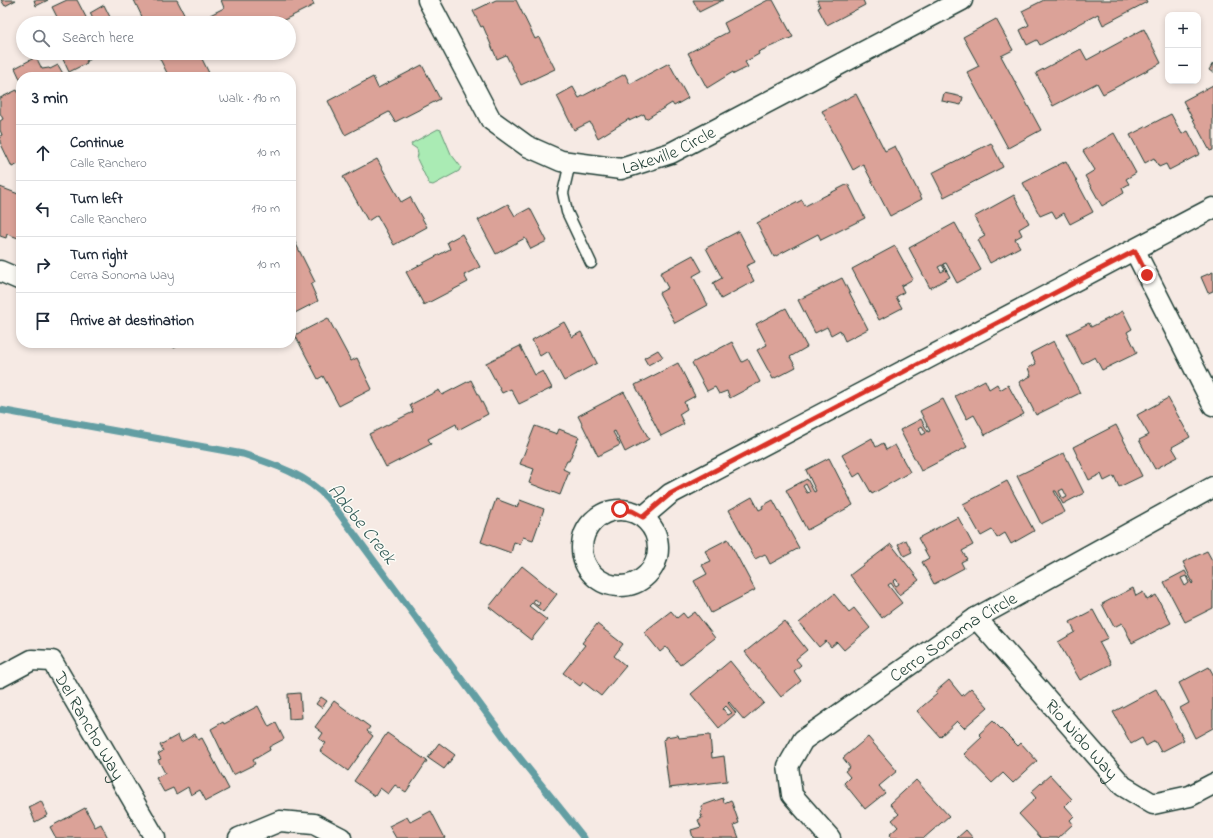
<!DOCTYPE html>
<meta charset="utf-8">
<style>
:root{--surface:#fff;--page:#f2f2f3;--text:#1f2937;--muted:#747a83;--line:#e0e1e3}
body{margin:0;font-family:"Indie Flower",sans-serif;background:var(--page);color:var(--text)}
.controls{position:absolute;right:12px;top:12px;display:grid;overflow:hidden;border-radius:8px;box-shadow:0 2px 6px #0003}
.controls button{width:36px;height:36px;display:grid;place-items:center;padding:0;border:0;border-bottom:1px solid var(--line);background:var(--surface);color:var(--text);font:20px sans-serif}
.stop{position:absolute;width:12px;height:12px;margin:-9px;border:3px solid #d93025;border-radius:50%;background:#fff}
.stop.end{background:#d93025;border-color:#fff;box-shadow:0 1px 4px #0008}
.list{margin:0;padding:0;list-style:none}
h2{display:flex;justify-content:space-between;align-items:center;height:52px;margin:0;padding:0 16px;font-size:17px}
h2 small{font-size:13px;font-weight:400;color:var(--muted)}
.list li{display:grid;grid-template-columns:26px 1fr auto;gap:12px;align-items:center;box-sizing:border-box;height:56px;padding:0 16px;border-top:1px solid var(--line)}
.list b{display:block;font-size:15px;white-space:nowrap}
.list p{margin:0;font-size:13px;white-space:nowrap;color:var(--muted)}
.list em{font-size:13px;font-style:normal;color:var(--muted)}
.icon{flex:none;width:22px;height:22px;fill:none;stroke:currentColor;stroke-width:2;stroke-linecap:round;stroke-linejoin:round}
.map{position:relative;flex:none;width:1213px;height:838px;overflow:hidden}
.search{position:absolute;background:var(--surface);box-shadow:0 2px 6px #0003;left:16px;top:16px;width:280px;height:44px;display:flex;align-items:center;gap:10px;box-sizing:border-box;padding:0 14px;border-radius:22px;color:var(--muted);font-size:15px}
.panel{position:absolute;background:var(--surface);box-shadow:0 2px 6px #0003;left:16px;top:72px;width:280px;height:276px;border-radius:16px}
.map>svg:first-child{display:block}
.green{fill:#aaebb4;stroke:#649474}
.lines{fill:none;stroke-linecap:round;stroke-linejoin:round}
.stream{stroke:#639ea3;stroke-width:7}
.building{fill:#dba298;stroke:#1f3d34;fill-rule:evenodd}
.lane-casing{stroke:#1f3d34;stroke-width:13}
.street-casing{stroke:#1f3d34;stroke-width:23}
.lane{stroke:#fdfcf7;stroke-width:10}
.street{stroke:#fdfcf7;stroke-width:20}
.route{stroke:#d93025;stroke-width:5}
.labels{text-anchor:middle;stroke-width:3;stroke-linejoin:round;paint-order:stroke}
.street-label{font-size:18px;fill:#1f3d34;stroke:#fdfcf7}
.water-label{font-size:19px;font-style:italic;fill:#365d59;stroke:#fdfcf7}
</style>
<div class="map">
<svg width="1213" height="838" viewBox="0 0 1213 838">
<rect width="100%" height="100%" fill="#f6eae4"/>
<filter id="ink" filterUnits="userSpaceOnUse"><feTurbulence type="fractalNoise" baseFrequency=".025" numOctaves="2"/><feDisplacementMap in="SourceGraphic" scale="8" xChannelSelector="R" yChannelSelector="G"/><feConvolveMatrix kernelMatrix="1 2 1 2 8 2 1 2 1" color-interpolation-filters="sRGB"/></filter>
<g filter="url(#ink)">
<polygon class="green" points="438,129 441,130 451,154 461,167 459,171 433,185 429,184 417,159 418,154 417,149 411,145 412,143"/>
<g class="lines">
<path class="stream" d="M0,410l243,44c29,10 63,20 84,44 6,7 12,15 17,22l171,232 69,86"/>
</g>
<g class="building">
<polygon points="1,0 16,0 5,6"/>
<polygon points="34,0 48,0 36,6"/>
<polygon points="67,0 77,0 89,23 60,23 52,7"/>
<polygon points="134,0 177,0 189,23 145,23"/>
<polygon points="221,0 312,0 314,5 278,23 268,23 267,19 258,23 214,23 210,15 224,8"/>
<polygon points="496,0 516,0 535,39 539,37 555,69 521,85 506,55 497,59 483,26 481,27 473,11"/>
<polygon points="693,0 723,0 699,12"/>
<polygon points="768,0 773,0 793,37 758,52 759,54 745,62 748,67 734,74 733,72 707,88 688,53 728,32 724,23"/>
<polygon points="817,0 863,0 865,5 827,25 818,8 820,7"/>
<polygon points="1044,0 1146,0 1147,2 1103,25 1098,14 1040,45 1037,40 1027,45 1020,30 1029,25 1022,11"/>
<polygon points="104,5 110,17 95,23 90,13"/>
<polygon points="996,19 1013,50 1001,56 1041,130 1008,148 967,72 979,66 963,37"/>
<polygon points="1144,29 1161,63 1103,94 1097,83 1053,106 1036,73 1081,49 1087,60"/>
<polygon points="60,53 96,53 97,56 86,61 87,63 69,72"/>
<polygon points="157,53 199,53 209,73 201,77 169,77"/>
<polygon points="36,57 42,69 49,68 50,69 58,65 65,77 21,77 21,81 15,68"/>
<polygon points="669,63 688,98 674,106 672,103 646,119 644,114 629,121 629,119 598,138 590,122 574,130 557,96 573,87 579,98 625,74 630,84"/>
<polygon points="1213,63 1213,73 1209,70"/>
<polygon points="422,65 440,99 395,122 389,112 345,135 328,101 373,77 378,88"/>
<polygon points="1213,85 1213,150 1210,151 1183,101"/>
<polygon points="17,90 21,98 21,163 12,167 0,142 0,136 2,135 0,130 0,121 3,119 0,113 0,98"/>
<polygon points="944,93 963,97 961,105 942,101"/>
<polygon points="856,94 885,151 895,146 922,199 890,216 863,164 853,170 822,111"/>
<polygon points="1171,114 1182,134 1188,131 1200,154 1169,170 1166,164 1159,167 1154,158 1145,163 1130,135"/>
<polygon points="1114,133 1136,173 1126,179 1129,184 1122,188 1124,193 1102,206 1085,176 1095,170 1083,151"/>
<polygon points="991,143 1003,167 944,197 932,173"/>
<polygon points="377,159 401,202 410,197 427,227 394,245 377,215 368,221 343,177"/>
<polygon points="1066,161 1093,212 1070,224 1064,213 1056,218 1052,211 1040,216 1023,183"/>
<polygon points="848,184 865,218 821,240 818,234 774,257 757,223 802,200 805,206"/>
<polygon points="0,187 21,195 21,239 7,234 6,238 0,236"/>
<polygon points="1014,195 1029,223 1019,229 1022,235 1015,239 1020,247 990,263 978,240 985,236 974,217"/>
<polygon points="508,204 515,216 530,208 547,241 531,249 525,238 496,254 478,220"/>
<path d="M955,223l26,47 -24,13 -11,-20 -3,1 7,13 -20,11 -21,-40zM942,265l3,5 -4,2 -3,-5z"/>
<polygon points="739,231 755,262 746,266 754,281 721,299 713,283 722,278 706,248"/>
<polygon points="291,234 315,282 311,285 318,301 291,315"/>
<polygon points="462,234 480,267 464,275 468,282 424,305 406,272 450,249 447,242"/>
<polygon points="895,246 913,279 901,286 904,292 896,297 902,308 879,320 852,269"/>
<polygon points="693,255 702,271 693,276 708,305 675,323 659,293 668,288 660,273"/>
<polygon points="1213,272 1213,291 1208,293 1201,277"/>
<polygon points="842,278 868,329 845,341 840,330 831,335 827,327 815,333 798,300"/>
<polygon points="786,308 807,347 790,357 796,367 773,379 757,350 767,345 756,324"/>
<polygon points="1123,311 1132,329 1127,332 1137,353 1102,370 1095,357 1082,364 1067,334 1089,323 1091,327"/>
<polygon points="328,318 351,361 357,358 372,389 339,406 323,376 318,379 295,335"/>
<polygon points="564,322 572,337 581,332 597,363 564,381 548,351 540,356 532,340"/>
<polygon points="1054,341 1080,393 1036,415 1019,382 1031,376 1028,368 1036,364 1031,353"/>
<polygon points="732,342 742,362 748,359 760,382 730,398 727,391 719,394 715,387 707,391 692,363"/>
<polygon points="172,343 184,343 174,348"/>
<polygon points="520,346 535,375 543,371 552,388 519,404 511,389 502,393 486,363"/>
<polygon points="658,350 663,357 648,365 644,358"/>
<polygon points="678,363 695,396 684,402 687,409 679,414 684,424 661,436 635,385"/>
<polygon points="471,380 488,414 458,430 456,424 428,439 431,444 386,467 369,434 413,412 410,405 439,390 442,395"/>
<polygon points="985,380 989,389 997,384 1000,390 1008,385 1024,414 985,435 974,415 967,419 955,396"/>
<polygon points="624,392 649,439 625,452 615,431 613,432 620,445 598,456 578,416"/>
<polygon points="1168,398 1190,437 1172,447 1178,457 1155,469 1139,440 1149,435 1137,415"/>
<path d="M943,399l24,48 -46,24 -21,-41 21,-11 7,13 2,-1 -10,-20zM922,426l4,7 -4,2 -3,-7z"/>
<polygon points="1116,425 1142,476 1119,487 1114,476 1104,481 1101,474 1089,480 1073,447"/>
<polygon points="535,426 557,434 559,429 579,437 569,461 567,461 563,469 569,472 560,495 529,483 534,469 520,464"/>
<polygon points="872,438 876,447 883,443 886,450 895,445 910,472 872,494 860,473 854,477 842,455"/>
<path d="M1064,453l20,40 -21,11 -7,-13h-2l11,21 -24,12 -24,-48zM1063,489l4,8 -4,2 -4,-8z"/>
<path d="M829,458l24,47 -46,25 -21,-40 21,-11 7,13 2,-1 -10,-21zM806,484l4,8 -3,1 -4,-7z"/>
<polygon points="1007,481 1034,531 1011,544 1005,533 997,538 992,530 981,536 963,504"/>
<polygon points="752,497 759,510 763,508 762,506 773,500 799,548 770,564 765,554 755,559 729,510"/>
<polygon points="496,499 517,507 520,500 544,509 533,540 523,537 520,544 514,542 511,553 481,542"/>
<polygon points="958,517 973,545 962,551 967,559 961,562 964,568 934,584 922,562 929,558 918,538"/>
<polygon points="728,539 755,590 711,613 694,581 707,574 702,565 711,561 705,551"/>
<polygon points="906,540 912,552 904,556 898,544"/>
<path d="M891,544l28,36 -20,15 -8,-12 -3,2 14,18 -20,15 -32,-43zM896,579l3,5 -3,2 -3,-4z"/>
<path d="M1207,551l6,11v46l-28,14 -21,-40 21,-11 7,13 1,-1 -10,-21zM1186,576l3,7 -4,3 -4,-8z"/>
<path d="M522,566l35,28 -14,18 -11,-9 -3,3 18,14 -16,20 -42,-33zM535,599l5,4 -2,3 -5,-4z"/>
<polygon points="1133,588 1136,596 1143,592 1147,600 1156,595 1171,623 1132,643 1122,623 1114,627 1102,604"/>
<polygon points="834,594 849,612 854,608 870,628 844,650 837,642 831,647 826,641 819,647 799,623"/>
<polygon points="1093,610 1108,638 1099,642 1111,664 1080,680 1058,642 1075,632 1070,622"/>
<polygon points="671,611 677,618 683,613 687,618 695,612 715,638 680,665 666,647 660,652 644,632"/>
<polygon points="784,621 807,650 796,659 801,665 794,671 801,681 781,697 745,652"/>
<polygon points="597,624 623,644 614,656 626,666 601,696 583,682 580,686 563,673 585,645 582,643"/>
<path d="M730,661l34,42 -20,17 -15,-18 -1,1 8,10 -17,15 -28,-34zM726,706l6,7 -4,2 -5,-6z"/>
<polygon points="1209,667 1213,674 1213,728 1195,738 1180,708 1189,703 1179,683"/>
<polygon points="949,680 962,696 971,688 988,707 964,728 957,721 940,737 917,711 937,694 935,692"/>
<polygon points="1156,689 1184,740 1161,752 1155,741 1146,746 1142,738 1131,744 1113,712"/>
<polygon points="300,693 302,718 289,719 288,694"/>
<polygon points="321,697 327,701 322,708 316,704"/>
<polygon points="334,701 370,727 367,731 373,736 348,771 320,751 326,743 319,739 323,733 315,727"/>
<polygon points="258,706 269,727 276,723 284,739 269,747 270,750 253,760 255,764 233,775 211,729 223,722 224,724"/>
<polygon points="993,721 1018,746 1021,743 1037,761 1013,783 1003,773 992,783 964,754 982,737 979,734"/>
<polygon points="387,733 427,761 406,792 395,785 388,794 380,788 375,796 354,781"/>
<polygon points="195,734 198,740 202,738 229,789 206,801 200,790 191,795 188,787 176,794 173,788 164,792 156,778 165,773 158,760 161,759 158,754 163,751 160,745 178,735 181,742"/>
<polygon points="678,735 679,738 710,735 712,758 724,756 727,781 669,788 663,740 666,739 666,737"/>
<polygon points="868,737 897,771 879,786 885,793 865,809 844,783 850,777 845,771 850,767 843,758"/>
<polygon points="439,743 455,755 444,769 428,758"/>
<polygon points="1050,775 1072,799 1065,806 1074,816 1070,820 1073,824 1058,838 1041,838 1019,814 1036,798 1031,792"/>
<polygon points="916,780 949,816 924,838 891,838 889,835 898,827 892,820 899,814 890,804"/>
<polygon points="723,798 724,803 731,800 739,823 734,825 739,838 693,838 691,830 701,827 698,820 702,818 700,812 702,811 701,806"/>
<polygon points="41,801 48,815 35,822 29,807"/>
<polygon points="85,808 95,827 101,824 108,838 56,838 50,827"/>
<polygon points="431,811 445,838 396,838 389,826 407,817 410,822"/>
<polygon points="966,830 973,838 957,838"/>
</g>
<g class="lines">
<g class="lane-casing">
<polyline id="lane" points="570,163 563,193 567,212 591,263"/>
</g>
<g class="street-casing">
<g id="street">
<path id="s1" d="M428,0l63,120 36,26 34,15 60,8 50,-16 291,-153"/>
<polyline points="1135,251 1213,405"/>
<polyline points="0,271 21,280"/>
<circle cx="620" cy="548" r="38"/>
<polyline points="643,517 670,494 1213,208"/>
<path id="s2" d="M976,618l147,168 30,18 37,-8 23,-12"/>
<path id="s3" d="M0,677l32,-17 20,1 103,177"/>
<polyline points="239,838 280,821 314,824 341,838"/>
<path id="s4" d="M830,838l-38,-43 -4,-29 15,-26 173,-122 237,-131"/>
</g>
</g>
<use href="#lane" class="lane"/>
<use href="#street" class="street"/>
</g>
</g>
<g class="lines" filter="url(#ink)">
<polyline class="route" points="620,509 632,511 643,517 670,494 1135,251 1147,275"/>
</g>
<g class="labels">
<g class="street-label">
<text dy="6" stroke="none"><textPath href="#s1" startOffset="329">Lakeville Circle</textPath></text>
<text dy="6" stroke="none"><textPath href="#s4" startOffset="299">Cerro Sonoma Circle</textPath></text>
<text dy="6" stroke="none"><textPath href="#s3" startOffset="131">Del Rancho Way</textPath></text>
<text dy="6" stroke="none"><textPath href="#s2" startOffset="161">Rio Nido Way</textPath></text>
</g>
<g class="water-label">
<text transform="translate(363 523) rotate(51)" y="7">Adobe Creek</text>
</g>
</g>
</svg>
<div class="controls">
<button>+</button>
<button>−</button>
</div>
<div class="stop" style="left:620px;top:509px"></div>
<div class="stop end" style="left:1147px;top:275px"></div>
<div class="search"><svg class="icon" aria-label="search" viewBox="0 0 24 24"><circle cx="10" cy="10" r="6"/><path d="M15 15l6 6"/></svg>Search here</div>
<section class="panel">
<h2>3 min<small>Walk · 190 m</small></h2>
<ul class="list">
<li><svg class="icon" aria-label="ahead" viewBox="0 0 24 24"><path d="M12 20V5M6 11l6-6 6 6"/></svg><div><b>Continue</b><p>Calle Ranchero</p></div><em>10 m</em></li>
<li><svg class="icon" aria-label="left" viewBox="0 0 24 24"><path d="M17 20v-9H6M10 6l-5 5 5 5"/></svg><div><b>Turn left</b><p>Calle Ranchero</p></div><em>170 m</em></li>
<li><svg class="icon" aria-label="right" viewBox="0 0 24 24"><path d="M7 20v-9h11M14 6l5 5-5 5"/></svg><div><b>Turn right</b><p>Cerra Sonoma Way</p></div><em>10 m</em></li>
<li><svg class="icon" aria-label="arrive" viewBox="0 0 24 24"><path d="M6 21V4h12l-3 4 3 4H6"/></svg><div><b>Arrive at destination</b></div></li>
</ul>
</section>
</div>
